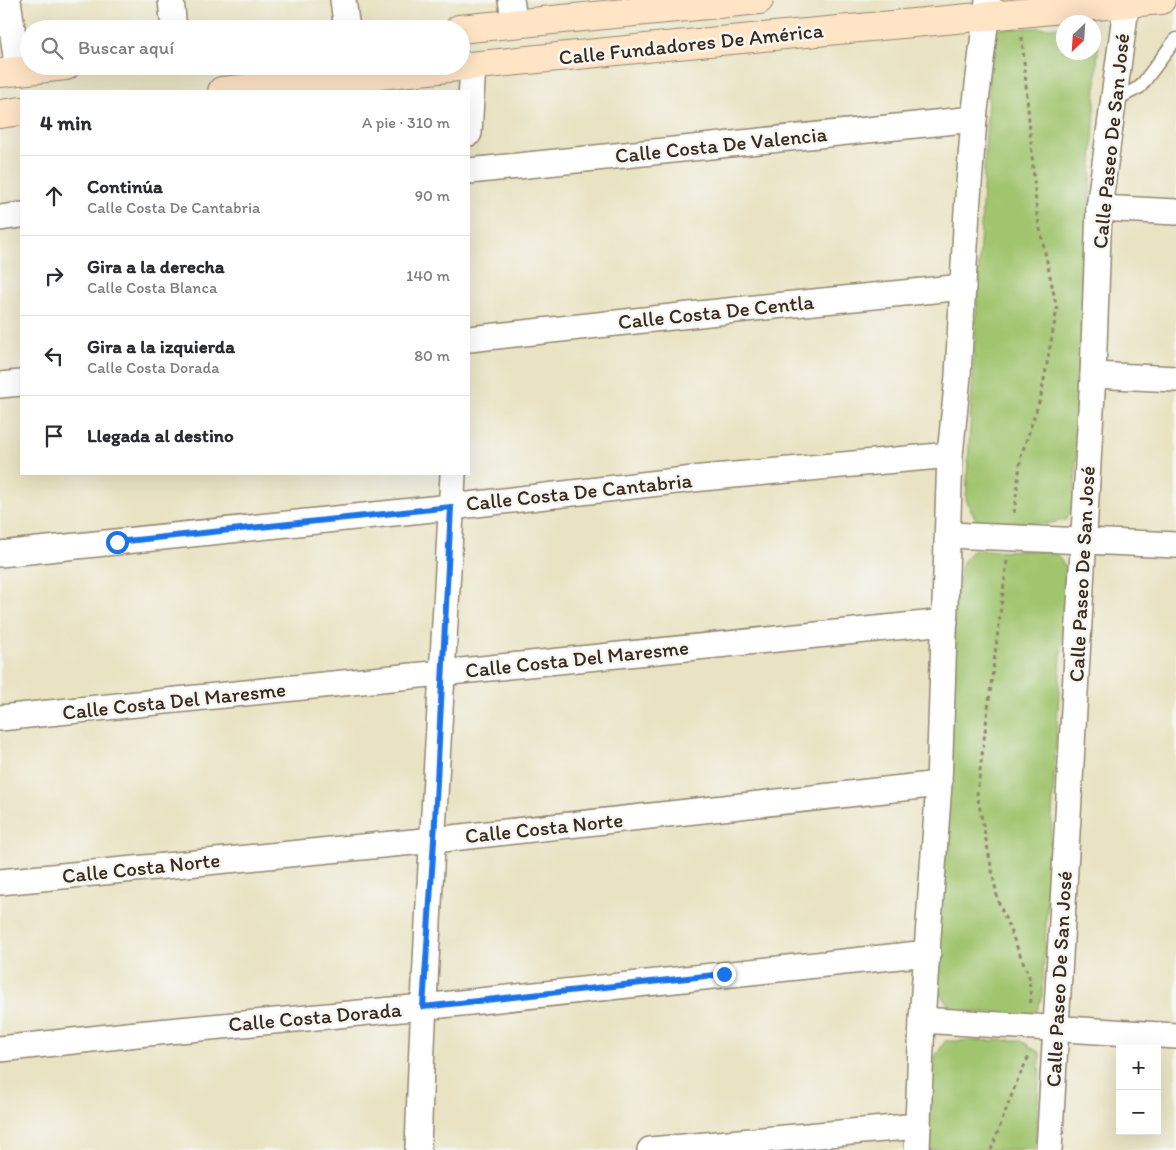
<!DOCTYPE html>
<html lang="es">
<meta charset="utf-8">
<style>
:root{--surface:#fff;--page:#f2f2f3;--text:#2b2b33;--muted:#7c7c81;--line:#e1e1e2}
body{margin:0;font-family:Itim,sans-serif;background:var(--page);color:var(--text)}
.controls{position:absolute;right:15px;bottom:15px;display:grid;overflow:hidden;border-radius:0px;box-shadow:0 5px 20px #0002}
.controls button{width:45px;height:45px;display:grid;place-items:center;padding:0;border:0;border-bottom:1px solid var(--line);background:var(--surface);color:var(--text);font:25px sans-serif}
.compass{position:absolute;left:1056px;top:15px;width:45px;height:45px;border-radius:50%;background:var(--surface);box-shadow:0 5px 20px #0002;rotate:205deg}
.stop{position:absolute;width:15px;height:15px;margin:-11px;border:4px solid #1a73e8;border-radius:50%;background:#fff}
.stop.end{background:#1a73e8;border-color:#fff;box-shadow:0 1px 5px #0008}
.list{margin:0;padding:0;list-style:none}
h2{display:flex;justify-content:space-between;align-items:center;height:65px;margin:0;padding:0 20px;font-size:21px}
h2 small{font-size:16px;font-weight:400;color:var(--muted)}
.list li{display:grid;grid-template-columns:32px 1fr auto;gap:15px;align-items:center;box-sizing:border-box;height:80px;padding:0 20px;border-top:1px solid var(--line)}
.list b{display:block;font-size:19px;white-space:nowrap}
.list p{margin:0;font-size:16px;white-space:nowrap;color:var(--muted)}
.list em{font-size:16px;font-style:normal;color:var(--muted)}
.icon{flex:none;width:28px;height:28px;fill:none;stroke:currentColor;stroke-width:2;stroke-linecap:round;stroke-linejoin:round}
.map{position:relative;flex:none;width:1176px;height:1150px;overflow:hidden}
.search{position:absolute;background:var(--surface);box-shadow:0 5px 20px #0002;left:20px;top:20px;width:450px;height:55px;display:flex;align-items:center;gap:12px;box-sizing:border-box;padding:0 18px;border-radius:28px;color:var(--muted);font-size:19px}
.panel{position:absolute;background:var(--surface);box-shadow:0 5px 20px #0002;left:20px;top:90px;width:450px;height:385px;border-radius:0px}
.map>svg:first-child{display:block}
.green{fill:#a1c56e;stroke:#6e7846}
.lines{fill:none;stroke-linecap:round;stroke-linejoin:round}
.lane-casing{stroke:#928670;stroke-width:15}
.street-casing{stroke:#928670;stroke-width:28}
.secondary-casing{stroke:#928670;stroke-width:30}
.path{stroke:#928670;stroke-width:3;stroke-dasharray:4 4;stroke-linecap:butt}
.lane{stroke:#fff;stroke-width:12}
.street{stroke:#fff;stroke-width:25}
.secondary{stroke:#ffe4c6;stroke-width:28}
.route{stroke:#1a73e8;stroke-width:6}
.labels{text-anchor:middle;stroke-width:5;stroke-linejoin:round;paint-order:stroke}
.street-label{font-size:21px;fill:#3b2a1e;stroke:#f6f6f2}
</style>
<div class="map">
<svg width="1176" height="1150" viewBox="0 0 1176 1150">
<rect width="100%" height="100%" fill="#f6f6f2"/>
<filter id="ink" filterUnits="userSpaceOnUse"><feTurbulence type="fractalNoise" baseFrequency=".02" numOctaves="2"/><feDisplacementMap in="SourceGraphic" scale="10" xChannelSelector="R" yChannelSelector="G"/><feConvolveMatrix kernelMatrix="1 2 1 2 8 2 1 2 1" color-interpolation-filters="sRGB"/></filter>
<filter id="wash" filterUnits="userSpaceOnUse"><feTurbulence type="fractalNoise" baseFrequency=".0096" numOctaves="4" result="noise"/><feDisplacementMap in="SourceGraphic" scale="20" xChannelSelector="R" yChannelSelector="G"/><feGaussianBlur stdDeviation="1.12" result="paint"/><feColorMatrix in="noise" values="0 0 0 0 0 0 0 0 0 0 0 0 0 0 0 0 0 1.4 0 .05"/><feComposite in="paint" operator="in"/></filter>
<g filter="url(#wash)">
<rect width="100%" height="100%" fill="#e9e3c3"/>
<g class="green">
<polygon points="1063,27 1064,52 1094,52 1094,38 1098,48 1074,504 1066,520 1046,524 976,520 966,500 991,42 995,29"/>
<polygon points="972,550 1048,551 1056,554 1066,567 1042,996 1037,1011 1024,1015 952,1010 937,990 956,587 963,562"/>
<polygon points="1020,1040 1040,1053 1036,1150 928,1150 932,1062 945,1041"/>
</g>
</g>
<g filter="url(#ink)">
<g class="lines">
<g class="lane-casing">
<polyline id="lane" points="1113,101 1140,87 1176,39"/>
</g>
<g class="street-casing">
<g id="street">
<polyline points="8,0 18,71"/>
<polyline points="171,0 174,29"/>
<polyline points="343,0 347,29"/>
<polyline points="511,0 515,24"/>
<polyline points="469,133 473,65"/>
<polyline points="469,171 974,119"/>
<polyline points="1099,208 1176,212"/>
<polyline points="0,218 21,215"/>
<polyline points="469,339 764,307 963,287"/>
<polyline points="1093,375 1176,379"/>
<polyline points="0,385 21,383"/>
<polyline points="948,535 1176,545"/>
<polyline points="0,554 451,507 702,478 950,455"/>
<path d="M0,718c315,-31 630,-66 945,-96"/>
<polyline points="0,882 434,840 939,784"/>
<polyline points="922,1020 1176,1036"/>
<polyline points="0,1049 137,1034 423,1007 928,953"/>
<path d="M418,1150c7,-226 24,-451 35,-676"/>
<polyline points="650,1150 918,1126"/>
<polyline points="917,1150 922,1020 939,784 950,455 958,376 967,210 974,119 988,0"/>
<polyline points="1049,1150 1093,375 1099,208 1127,0"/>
</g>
</g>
<g class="secondary-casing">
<g id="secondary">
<polyline points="459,29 759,0"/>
<polyline points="0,73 66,66"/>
<polyline points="222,91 666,46 1161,0"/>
<polyline points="0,114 21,111"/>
</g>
</g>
<g class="path">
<polyline points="1014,513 1021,456 1041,396 1057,309 1037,215 1022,37"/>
<polyline points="1007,561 977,794 998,901 1029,976 1031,1003"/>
<polyline points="991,1150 1017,1081 1029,1056"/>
</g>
<use href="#lane" class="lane"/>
<use href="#street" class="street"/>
<use href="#secondary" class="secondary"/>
</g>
</g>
<g class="lines" filter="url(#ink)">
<polyline class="route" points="117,542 451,507 434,840 423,1007 724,974"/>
</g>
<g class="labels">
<g class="street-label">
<text transform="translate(691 44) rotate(-6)" y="7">Calle Fundadores De América</text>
<text transform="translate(1111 141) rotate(-84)" y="7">Calle Paseo De San José</text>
<text transform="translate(721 145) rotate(-6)" y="7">Calle Costa De Valencia</text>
<text transform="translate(716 312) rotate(-6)" y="7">Calle Costa De Centla</text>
<text transform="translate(579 492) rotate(-6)" y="7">Calle Costa De Cantabria</text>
<text transform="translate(1082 574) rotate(-87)" y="7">Calle Paseo De San José</text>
<text transform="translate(577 659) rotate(-6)" y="7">Calle Costa Del Maresme</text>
<text transform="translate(174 701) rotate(-6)" y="7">Calle Costa Del Maresme</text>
<text transform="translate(544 828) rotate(-6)" y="7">Calle Costa Norte</text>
<text transform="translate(141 868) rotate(-6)" y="7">Calle Costa Norte</text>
<text transform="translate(1059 979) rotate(-87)" y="7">Calle Paseo De San José</text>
<text transform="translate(315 1017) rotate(-5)" y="7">Calle Costa Dorada</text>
</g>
</g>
</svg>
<div class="controls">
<button>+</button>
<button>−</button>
</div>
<svg class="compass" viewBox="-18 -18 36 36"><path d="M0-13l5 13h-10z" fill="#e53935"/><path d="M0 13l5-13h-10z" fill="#7c7c81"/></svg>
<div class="stop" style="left:117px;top:542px"></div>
<div class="stop end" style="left:724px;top:974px"></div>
<div class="search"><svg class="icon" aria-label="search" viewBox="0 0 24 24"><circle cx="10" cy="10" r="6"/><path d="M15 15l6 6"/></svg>Buscar aquí</div>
<section class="panel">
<h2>4 min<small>A pie · 310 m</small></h2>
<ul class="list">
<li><svg class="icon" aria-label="ahead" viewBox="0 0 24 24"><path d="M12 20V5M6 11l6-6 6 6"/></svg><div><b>Continúa</b><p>Calle Costa De Cantabria</p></div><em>90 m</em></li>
<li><svg class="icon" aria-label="right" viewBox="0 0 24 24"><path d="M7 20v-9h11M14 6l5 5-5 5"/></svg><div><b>Gira a la derecha</b><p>Calle Costa Blanca</p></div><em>140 m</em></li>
<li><svg class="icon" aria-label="left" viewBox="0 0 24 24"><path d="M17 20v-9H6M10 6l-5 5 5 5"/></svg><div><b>Gira a la izquierda</b><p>Calle Costa Dorada</p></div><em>80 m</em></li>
<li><svg class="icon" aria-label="arrive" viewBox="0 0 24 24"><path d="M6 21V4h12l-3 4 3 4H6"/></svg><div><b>Llegada al destino</b></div></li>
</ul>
</section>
</div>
